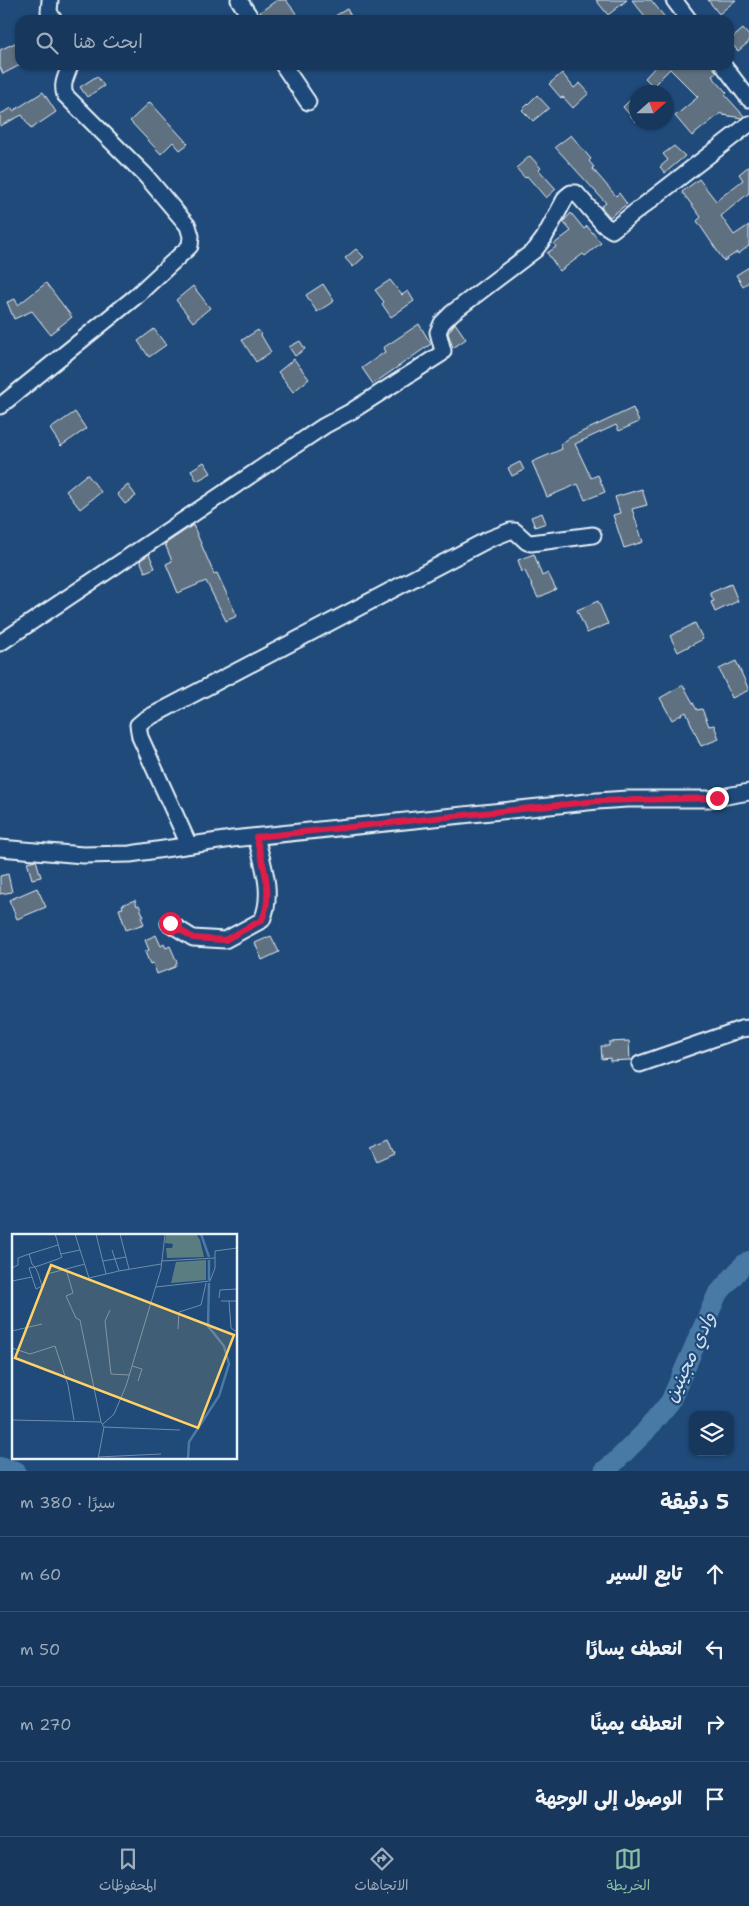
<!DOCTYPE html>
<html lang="ar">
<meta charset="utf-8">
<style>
:root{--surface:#17385c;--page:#203f62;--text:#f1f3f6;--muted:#9eacbb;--line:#365272;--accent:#8abfa5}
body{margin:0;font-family:"Shantell Sans","Playpen Sans Arabic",sans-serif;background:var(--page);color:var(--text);direction:rtl}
.controls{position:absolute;right:15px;bottom:15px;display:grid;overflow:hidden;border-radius:10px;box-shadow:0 1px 4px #0004}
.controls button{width:45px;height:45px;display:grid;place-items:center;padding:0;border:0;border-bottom:1px solid var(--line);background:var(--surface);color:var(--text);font:25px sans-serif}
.compass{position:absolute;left:629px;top:85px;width:45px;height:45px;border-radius:50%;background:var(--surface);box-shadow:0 1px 4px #0004;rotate:69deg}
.stop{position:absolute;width:15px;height:15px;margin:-11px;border:4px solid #e11d48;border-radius:50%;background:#fff}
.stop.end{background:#e11d48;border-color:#fff;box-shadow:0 1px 5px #0008}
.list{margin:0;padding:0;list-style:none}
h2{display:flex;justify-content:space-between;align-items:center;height:65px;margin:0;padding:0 20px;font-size:21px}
h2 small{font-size:16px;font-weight:400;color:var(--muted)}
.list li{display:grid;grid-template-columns:32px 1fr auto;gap:15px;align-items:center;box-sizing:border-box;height:75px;padding:0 20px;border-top:1px solid var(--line)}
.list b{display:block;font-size:19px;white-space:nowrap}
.list em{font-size:16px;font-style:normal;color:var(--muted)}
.icon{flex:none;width:28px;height:28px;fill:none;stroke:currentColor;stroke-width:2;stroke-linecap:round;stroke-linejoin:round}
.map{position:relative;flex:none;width:749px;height:1471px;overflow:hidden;direction:ltr}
.search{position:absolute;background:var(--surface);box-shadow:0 1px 4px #0004;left:15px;right:15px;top:15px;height:55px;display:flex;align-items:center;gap:12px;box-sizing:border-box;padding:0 18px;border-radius:15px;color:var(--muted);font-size:19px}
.sheet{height:365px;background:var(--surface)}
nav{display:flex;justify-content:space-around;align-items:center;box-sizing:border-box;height:70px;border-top:1px solid var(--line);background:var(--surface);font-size:14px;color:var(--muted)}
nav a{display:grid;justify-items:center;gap:2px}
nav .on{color:var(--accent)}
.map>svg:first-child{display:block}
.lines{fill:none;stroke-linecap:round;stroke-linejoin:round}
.river{stroke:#4a7aa6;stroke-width:20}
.building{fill:#5f7080;stroke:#e8f1f8}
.minor-casing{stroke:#e8f1f8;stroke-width:19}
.minor{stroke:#1f4a7a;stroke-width:15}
.route{stroke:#e11d48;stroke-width:6}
.labels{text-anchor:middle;stroke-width:4.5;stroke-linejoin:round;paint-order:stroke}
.water-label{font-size:19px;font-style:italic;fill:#d0dfec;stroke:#1f4a7a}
.inset-river{fill:none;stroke:#4a7aa6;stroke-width:2.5}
.inset-road{fill:none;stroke:#6f8dac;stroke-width:1}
.view{fill:#ffd166;fill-opacity:0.15;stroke:#ffd166;stroke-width:2.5}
.inset-edge{fill:none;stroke:#e8f1f8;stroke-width:2.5}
</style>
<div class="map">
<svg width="749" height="1471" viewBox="0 0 749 1471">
<rect width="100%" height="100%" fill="#1f4a7a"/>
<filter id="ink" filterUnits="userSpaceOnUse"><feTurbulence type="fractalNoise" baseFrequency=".02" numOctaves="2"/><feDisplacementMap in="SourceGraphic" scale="10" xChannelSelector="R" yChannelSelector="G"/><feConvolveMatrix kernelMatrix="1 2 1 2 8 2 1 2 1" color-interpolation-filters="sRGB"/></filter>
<g filter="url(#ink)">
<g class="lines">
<g class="river">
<polyline points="0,1467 16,1471"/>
<polyline points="604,1471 615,1462 644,1433 670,1402 717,1295 744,1264 749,1261"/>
</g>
</g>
<g class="building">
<polygon points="277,0 286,0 301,20 266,20 260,12"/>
<polygon points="596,0 627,0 608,15"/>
<polygon points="632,0 651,0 667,20 648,20"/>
<polygon points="708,0 736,0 719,14"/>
<polygon points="347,9 353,20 328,20"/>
<polygon points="743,29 749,36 749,42 738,51 729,41"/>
<polygon points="17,42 20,48 20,65 3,74 0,67 0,50"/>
<polygon points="657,65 711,65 717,72 712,76 727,93 725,95 744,116 742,118 723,115 721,113 692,136 675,116 698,97 670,69 653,86 645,78"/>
<polygon points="562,73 574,88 580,83 589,93 573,108 563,97 561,98 549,84"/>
<polygon points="97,76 104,86 87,97 80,87"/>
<polygon points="43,92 56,112 31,129 22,115 0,126 0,114 12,108 13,111"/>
<polygon points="636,94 636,122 623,107"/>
<polygon points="537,95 549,108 533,121 522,110"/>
<polygon points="150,102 188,144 180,150 173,142 161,154 130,121"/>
<polygon points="571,135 591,159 589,161 594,167 592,168 616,196 619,193 627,204 610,217 601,207 606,203 555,147"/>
<polygon points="674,146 685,156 665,173 660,167 668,160 663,154"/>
<polygon points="530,156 541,168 539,170 556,189 546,198 527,176 525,178 516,168"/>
<polygon points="749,166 749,193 721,216 734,235 749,225 749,246 738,254 737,252 724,261 697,221 701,217 682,192 699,179 716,201 743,180 739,174"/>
<polygon points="571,213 584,229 587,226 601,243 585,256 583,254 560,271 547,253 556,247 554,244 571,231 563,222"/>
<polygon points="356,249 364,257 353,267 345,258"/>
<polygon points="749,267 749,282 743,286 736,275"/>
<polygon points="390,280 402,295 408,291 414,301 391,317 382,304 384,302 375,290"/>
<polygon points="46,283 72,317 50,334 32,311 14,319 7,302 15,299 18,305"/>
<polygon points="323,284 334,301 317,312 306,295"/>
<polygon points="193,286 210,308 193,322 176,300"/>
<polygon points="455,323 466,339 453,348 448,333"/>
<polygon points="419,324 431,344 373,384 362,368 385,352 383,348"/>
<polygon points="154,329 166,345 149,357 138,341"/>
<polygon points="258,330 271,352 256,362 242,340"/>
<polygon points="300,341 305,349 295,356 289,347"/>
<polygon points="294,359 309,379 293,392 278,372"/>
<polygon points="633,408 639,422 619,431 616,425 575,444 591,478 598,475 605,492 585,500 578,484 547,497 532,462 562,449 560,444 571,437"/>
<polygon points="75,412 86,429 61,446 50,429"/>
<polygon points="204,462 211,473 197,481 191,470"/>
<polygon points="520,462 524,470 512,476 508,468"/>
<polygon points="87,474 101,492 80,509 66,491"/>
<polygon points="128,485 136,496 125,504 117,494"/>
<polygon points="642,489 647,505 632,509 643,542 624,548 613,515 620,513 615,497"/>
<polygon points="542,513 546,523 535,527 531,517"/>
<polygon points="193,525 214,574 217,573 237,616 226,621 206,581 178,593 166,564 172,561 165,544"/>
<polygon points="149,554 155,568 145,572 140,560"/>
<polygon points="534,554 542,576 548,573 556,589 538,598 525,571 522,572 518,560"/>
<polygon points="731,584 738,601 715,612 711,602 714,601 710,593"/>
<polygon points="598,601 608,624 587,633 577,610"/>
<polygon points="695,623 703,639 678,652 670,636"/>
<polygon points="736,661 749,690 732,698 719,669"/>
<polygon points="683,685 697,710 702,709 709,726 714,725 719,739 701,746 686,712 672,720 660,698"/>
<polygon points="36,860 41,877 32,879 27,862"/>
<polygon points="8,874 12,892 0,894 0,876"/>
<polygon points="37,888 46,907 17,919 9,900"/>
<polygon points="135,900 137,906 139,905 144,917 141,917 144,924 126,930 119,909 123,908 122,905"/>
<polygon points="156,935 161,946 164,944 166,948 170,946 177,962 175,967 157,974 153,963 150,964 145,952 149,950 145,940"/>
<polygon points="271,936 279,952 262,960 255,943"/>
<polygon points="629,1041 630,1060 610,1061 610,1058 602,1059 601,1046 609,1046 609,1042"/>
<polygon points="389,1138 395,1153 377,1161 370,1146"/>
</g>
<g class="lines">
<g class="minor-casing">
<g id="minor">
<polyline points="50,0 49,12 54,20"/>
<polyline points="239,0 252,20"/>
<polyline points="674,0 689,20"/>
<polyline points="283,65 308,102"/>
<polyline points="723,65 749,99"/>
<path d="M0,406l135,-109 55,-51 1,-10 -3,-10 -43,-51 -80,-80c-4,-12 2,-19 5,-30"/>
<polyline points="0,643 324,426 350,412 441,354 443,351 438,332 442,323 452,313 535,250 544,238 566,197 571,193 576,193 604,225 612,230 749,124"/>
<polyline points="189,845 140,737 138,725 144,720 487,540 510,531 515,531 527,542 531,543 593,535"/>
<polyline points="0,848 83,855 130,854 232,839 597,801 627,799 709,799 749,792"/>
<path d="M169,923l24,15 32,2 37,-20c12,-26 1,-56 -6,-83"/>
<polyline points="640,1064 741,1029 749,1028"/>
</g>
</g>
<use href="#minor" class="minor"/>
</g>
</g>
<g class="lines" filter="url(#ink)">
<path class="route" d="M170,923l23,15 32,2 37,-20c12,-26 1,-56 -6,-83l341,-36 120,-3"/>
</g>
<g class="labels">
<g class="water-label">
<text transform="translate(689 1357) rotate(-65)" y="7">وادي مجينين</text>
</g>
</g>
<g transform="translate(12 1234)">
<rect width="225" height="225" fill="#1f4a7a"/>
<path d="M154,0h30l4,6 4,17 -37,1 -1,-10h6l1,-4 -8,-1zM194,26v20l-35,3 5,-21z" fill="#5a7d82"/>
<path class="inset-river" d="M189,0l8,23M197,26v20M176,225l1,-17 30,-46 10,-32 -5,-18 -16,-20 1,-43"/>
<path class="inset-road" d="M43,0l2,6 4,15 1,2 -4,2 -20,7 -3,1 -6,1 7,21 6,-3 -4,-13 -3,-6 -3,-3 -3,-10 29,-9M63,0l14,44 30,-7M84,0l10,40M108,0l9,35M100,16l7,21 42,-7M49,20l19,-4M91,27l23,-4M149,27l54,-3M0,34l6,-3v-7l11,-4M54,35l7,24 -7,3 10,22 4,2 21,102M35,40l38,-10M0,47l20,-4M144,53l54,-6 5,-13v-17l22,-3M207,64l1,-8 17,-1M209,67h16M217,67l2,27 6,4M98,76l-5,11 6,53 18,1M166,95l1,-17 22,-7 5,-22M0,97l30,-7M0,114l18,6 25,-8 13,39 6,35M120,132l10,3 -4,12M0,186l89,2 3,5 -6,32M91,190l11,-10 12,-28 35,-117 4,-35M92,193l76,3M86,223l63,-3"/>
<path class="view" d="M39,31l183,70 -36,93 -183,-70z"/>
<rect width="225" height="225" class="inset-edge"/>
</g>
</svg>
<div class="controls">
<button><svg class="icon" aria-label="layers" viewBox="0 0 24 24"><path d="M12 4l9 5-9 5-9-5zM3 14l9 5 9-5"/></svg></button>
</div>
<svg class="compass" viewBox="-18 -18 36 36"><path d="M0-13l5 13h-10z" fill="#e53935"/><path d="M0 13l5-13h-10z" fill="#9eacbb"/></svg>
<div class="stop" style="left:170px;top:923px"></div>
<div class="stop end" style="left:717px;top:798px"></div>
<div class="search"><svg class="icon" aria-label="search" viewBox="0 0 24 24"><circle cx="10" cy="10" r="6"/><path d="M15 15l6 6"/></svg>ابحث هنا</div>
</div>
<section class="sheet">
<h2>5 دقيقة<small>سيرًا · 380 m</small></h2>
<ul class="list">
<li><svg class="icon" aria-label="ahead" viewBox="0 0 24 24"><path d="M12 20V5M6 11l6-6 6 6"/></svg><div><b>تابع السير</b></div><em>60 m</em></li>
<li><svg class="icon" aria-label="left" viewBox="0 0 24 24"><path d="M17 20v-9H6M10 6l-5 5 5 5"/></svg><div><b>انعطف يسارًا</b></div><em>50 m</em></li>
<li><svg class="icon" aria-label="right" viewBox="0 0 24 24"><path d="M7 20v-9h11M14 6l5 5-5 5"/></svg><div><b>انعطف يمينًا</b></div><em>270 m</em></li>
<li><svg class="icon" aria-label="arrive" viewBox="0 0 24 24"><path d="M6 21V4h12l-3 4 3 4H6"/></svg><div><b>الوصول إلى الوجهة</b></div></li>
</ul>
</section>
<nav>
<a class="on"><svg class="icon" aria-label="map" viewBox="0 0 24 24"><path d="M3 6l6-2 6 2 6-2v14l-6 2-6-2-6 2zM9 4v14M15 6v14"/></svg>الخريطة</a>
<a><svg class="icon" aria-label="directions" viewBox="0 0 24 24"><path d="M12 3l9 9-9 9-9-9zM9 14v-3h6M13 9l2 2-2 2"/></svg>الاتجاهات</a>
<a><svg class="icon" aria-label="saved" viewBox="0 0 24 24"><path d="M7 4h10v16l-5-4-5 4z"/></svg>المحفوظات</a>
</nav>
